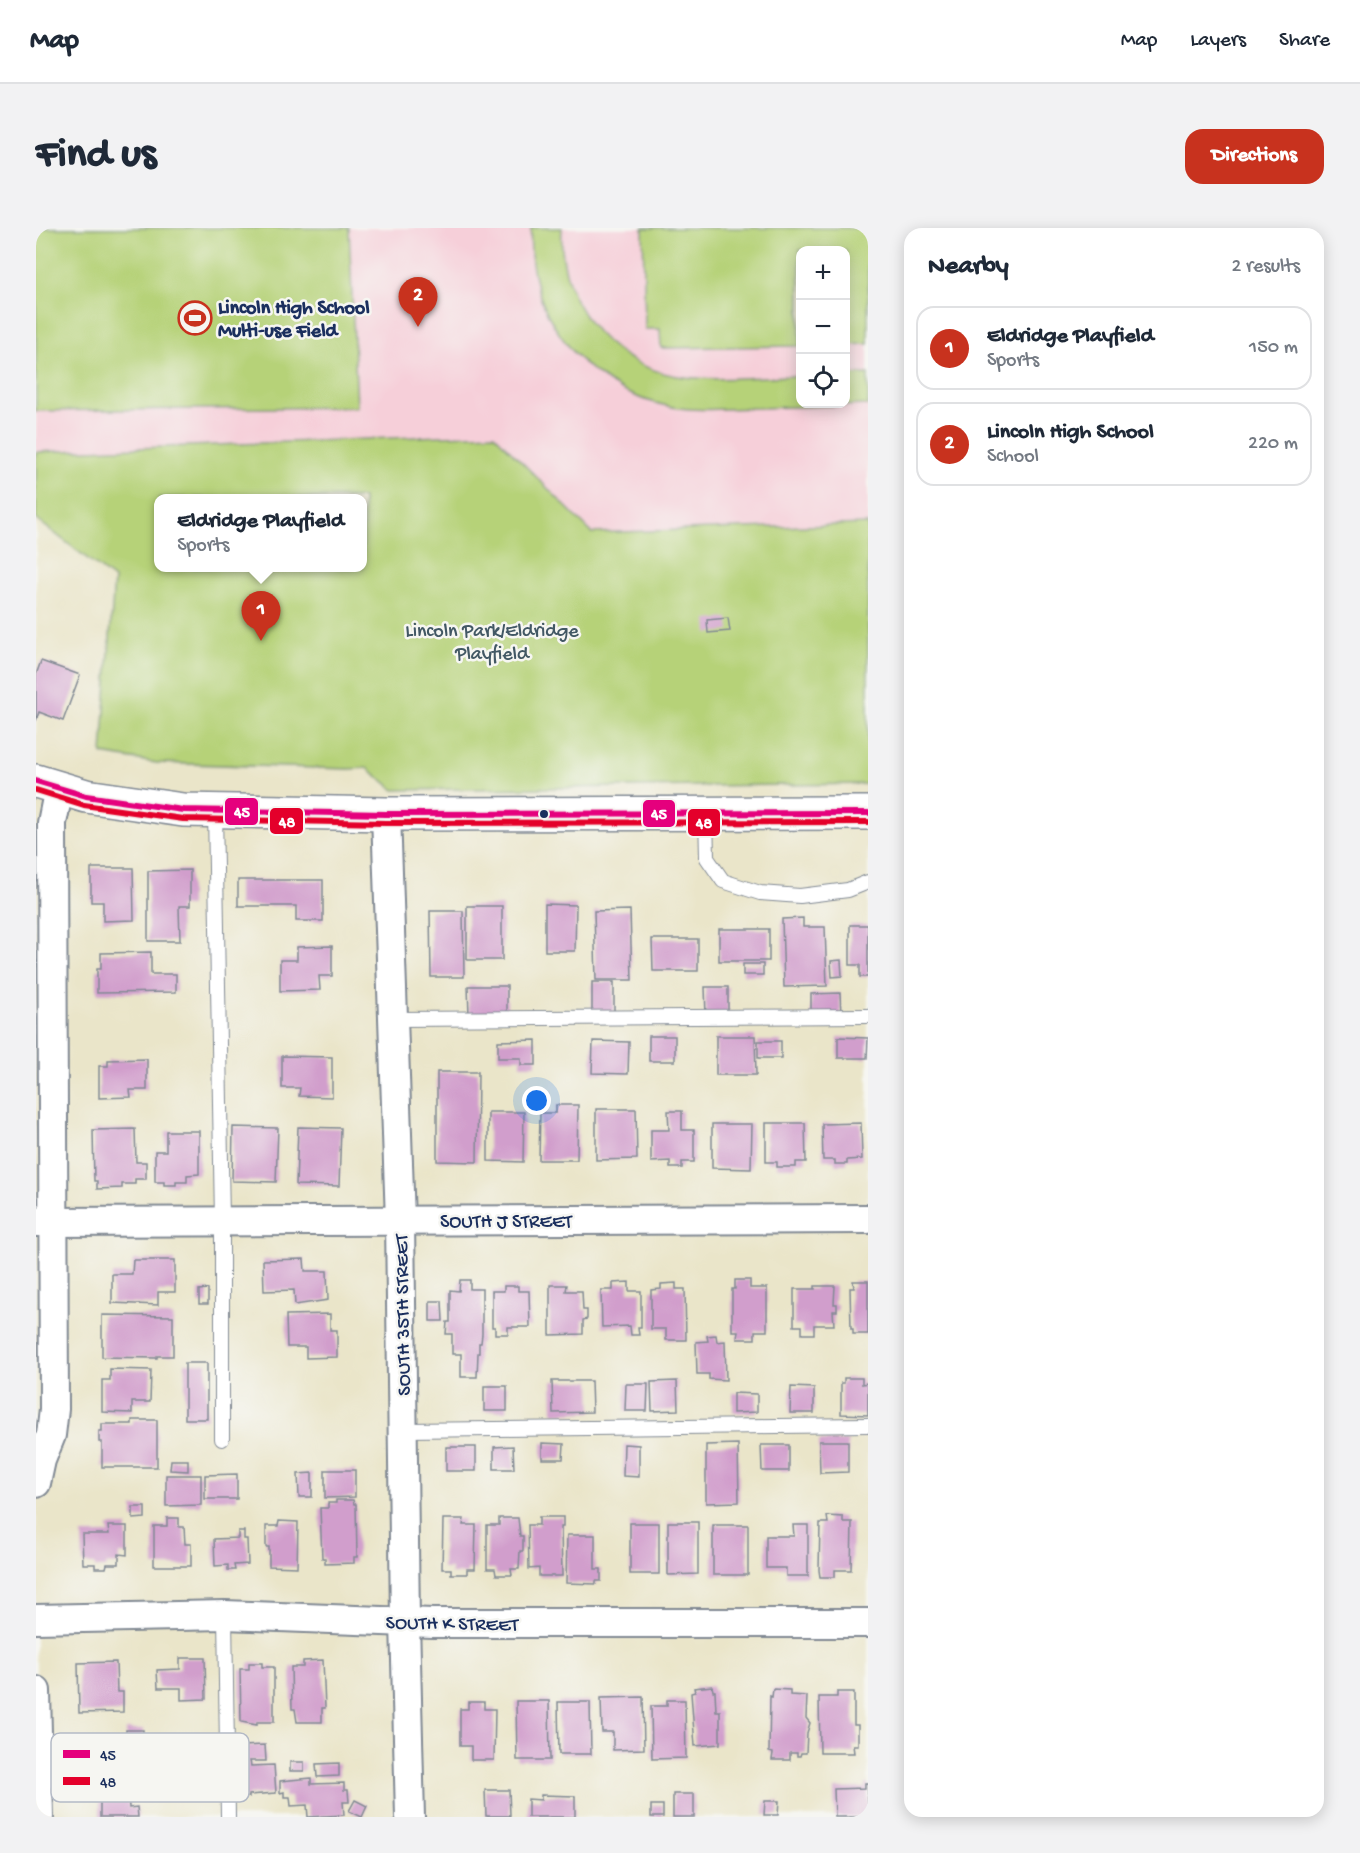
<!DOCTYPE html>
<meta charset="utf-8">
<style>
:root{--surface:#fff;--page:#f2f2f3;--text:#1f2937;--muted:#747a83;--line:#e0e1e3;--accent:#c8321e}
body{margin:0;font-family:"Gochi Hand",sans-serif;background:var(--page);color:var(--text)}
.controls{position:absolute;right:18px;top:18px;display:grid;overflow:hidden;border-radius:12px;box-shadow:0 3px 15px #0003}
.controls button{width:54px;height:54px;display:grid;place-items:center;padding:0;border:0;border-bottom:2px solid var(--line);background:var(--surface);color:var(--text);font:30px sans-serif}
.you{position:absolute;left:501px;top:873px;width:21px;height:21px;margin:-15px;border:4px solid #fff;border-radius:50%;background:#1a73e8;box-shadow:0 0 0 9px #1a73e833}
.badge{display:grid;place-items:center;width:39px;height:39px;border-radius:50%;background:var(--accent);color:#fff;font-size:20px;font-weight:700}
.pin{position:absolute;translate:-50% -50px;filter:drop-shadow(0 2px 3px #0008)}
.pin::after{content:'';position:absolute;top:32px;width:21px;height:18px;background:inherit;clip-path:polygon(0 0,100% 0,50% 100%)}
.popup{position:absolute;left:118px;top:266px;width:213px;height:78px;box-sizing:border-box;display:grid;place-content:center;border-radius:12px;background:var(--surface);filter:drop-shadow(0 2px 4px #0005);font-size:20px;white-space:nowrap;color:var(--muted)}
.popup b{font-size:22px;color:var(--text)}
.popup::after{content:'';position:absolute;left:50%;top:100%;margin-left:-12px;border:12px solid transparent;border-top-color:var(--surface)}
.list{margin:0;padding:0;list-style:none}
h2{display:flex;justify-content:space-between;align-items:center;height:78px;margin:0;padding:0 24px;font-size:26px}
h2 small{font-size:20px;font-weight:400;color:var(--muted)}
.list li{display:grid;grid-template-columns:39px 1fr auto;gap:18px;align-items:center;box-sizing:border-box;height:84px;margin:0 12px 12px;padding:0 12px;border:2px solid var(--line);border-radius:18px}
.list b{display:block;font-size:22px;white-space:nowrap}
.list p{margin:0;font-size:20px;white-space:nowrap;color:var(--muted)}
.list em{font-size:20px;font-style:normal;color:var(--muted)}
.icon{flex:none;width:33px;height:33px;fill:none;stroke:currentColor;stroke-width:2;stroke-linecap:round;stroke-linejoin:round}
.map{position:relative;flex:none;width:832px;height:1589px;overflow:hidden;border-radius:18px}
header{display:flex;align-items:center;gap:36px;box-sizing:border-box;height:84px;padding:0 30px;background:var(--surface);border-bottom:2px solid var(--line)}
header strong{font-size:28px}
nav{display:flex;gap:33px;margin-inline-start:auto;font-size:21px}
.intro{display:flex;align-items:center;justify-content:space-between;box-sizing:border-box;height:144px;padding:0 36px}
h1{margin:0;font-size:42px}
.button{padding:15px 27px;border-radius:18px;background:var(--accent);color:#fff;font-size:21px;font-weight:700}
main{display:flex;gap:36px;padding:0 36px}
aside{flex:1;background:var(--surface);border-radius:18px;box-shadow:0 3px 15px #0003}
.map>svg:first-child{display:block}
.built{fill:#f6cfd9;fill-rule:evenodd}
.green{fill:#b6d278;stroke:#68806b;stroke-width:1.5;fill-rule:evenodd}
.building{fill:#d19ecc}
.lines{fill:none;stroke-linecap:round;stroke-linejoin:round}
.lane-casing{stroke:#828a94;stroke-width:16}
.street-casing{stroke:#828a94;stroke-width:32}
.secondary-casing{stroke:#828a94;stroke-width:36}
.lane{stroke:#fff;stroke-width:14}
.street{stroke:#fff;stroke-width:28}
.secondary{stroke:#fff;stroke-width:33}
.bus-1-casing{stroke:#f6f6f2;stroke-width:10}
.bus-2-casing{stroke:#f6f6f2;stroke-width:10}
.bus-1{stroke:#e5007d;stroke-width:6}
.bus-2{stroke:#e4002b;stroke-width:6}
.bus-dot{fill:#1b2f5e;stroke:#f6f6f2;stroke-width:2}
.labels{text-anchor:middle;stroke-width:5;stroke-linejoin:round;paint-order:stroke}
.poi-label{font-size:20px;font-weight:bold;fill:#1b2f5e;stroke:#f6f6f2;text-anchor:start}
.park-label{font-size:20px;fill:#425864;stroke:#f6f6f2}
.street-label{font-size:20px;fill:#1b2f5e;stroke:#f6f6f2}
.key{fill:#f6f6f2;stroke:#b4bac6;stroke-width:1.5}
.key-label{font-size:16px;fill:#1b2f5e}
.line-badge{stroke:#f6f6f2;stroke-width:2}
.badge-label{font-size:16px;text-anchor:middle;font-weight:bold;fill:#fff}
</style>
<header>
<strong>Map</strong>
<nav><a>Map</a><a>Layers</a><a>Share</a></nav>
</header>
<div class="intro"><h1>Find us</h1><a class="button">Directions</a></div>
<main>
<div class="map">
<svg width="832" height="1589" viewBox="0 0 832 1589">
<rect width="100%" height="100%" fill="#f6f6f2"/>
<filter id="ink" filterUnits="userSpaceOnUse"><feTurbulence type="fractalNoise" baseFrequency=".0167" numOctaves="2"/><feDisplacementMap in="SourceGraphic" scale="12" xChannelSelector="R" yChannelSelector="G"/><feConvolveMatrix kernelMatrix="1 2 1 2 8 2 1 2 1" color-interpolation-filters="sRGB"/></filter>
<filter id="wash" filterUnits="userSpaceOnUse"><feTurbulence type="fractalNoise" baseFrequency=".008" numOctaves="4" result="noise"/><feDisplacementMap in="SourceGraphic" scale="24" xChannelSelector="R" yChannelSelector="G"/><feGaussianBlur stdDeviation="1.35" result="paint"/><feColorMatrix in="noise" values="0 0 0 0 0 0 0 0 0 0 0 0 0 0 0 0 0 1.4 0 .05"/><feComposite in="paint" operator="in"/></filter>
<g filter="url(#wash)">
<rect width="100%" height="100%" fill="#eae5c9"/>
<path class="built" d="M0,0h832v296l-276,9 -98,-99 -458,18zM764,22h46v154h-46z"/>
<g class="green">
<polygon points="0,0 313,0 321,179 0,183"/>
<path d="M495,0h31c-5,71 44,136 115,148 35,6 86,0 123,0v28h46v-29l22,-1v31c-36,1 -73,2 -109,3 -28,0 -59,4 -87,-1 -44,-8 -83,-32 -109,-68 -24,-32 -35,-71 -32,-111z"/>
<polygon points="607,0 832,0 832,116 810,117 810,22 764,22 764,118 625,120 624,101 609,101"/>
<path d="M458,206l98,99 276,-9v260l-473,6 -28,-22 -18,1 -192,-6 -55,-9 12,-175 -78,-60v-67zM123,270h204v70h-204z"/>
</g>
<g id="blocks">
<g class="building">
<polygon points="692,390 694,403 672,405 671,392"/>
<polygon points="5,433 44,447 27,493 3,484 0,493 0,447"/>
<polygon points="55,640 97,640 98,692 67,693 67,674 55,674"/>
<polygon points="154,642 154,678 143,678 144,713 112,713 112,643"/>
<polygon points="202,652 287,652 287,693 260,693 260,678 202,678"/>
<polygon points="509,676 540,677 539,723 509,723"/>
<rect x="431" y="678" width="35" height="54"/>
<polygon points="594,682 596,752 560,752 558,683"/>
<polygon points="394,683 427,683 428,749 395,749"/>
<polygon points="767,690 767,699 789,699 791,758 748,759 746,691"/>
<polygon points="814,697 832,697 832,749 824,749 824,737 814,737"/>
<rect x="683" y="701" width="50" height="32"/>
<polygon points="616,711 662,711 662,743 617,743"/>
<polygon points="296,718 296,748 283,748 284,762 244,763 244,732 261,732 261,719"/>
<polygon points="115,724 115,746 140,746 140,764 61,765 61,741 65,741 65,725"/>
<polygon points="805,732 806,748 796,749 795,733"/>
<rect x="707" y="736" width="20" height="11"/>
<rect x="556" y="754" width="22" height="30"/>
<polygon points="432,758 471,758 471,788 433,788"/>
<polygon points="669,759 692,759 692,788 670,789"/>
<polygon points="804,765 805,787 775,788 775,766"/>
<rect x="613" y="808" width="26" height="25"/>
<polygon points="680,808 719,808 720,847 680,847"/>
<polygon points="802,809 832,810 831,830 802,830"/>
<polygon points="500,812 500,837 485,837 485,830 462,830 462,813"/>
<polygon points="557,813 593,814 592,846 556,845"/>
<rect x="722" y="813" width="23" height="17"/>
<polygon points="246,828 296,829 296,869 263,868 264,860 246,860"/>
<polygon points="111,831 111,862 94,862 95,869 63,870 63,838 72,838 72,832"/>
<polygon points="401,844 442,844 441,934 401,933"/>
<polygon points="520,877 542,877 541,932 503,932 504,885 520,885"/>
<polygon points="560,881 600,881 601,931 560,932"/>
<polygon points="632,883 646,883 646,902 658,902 658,934 646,934 646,940 634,940 634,933 615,934 615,902 633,902"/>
<polygon points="452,884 488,884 487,934 452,933"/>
<polygon points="730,895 769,895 770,934 760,934 760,939 741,939 741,934 730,934"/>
<polygon points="825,895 826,931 811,932 811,936 799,936 799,932 787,932 786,896"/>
<polygon points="676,896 716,896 715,941 676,940"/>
<polygon points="197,899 242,900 240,954 196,953"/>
<polygon points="262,899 305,900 303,958 260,957"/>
<polygon points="99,901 100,934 110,934 110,951 99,951 99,956 86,956 86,960 61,961 61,953 58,953 57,902"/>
<polygon points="130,903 163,903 163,946 151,947 151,954 140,954 140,957 128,957 128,954 119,954 119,923 130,923"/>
<polygon points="268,1031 269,1043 291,1043 292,1072 259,1077 258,1062 228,1063 227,1032"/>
<polygon points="97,1032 139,1032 139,1064 122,1064 122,1077 76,1075 76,1046 96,1046"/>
<polygon points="424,1052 434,1052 434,1061 446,1061 446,1106 445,1115 443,1115 443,1125 442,1125 441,1149 425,1149 425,1126 416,1126 416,1106 410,1106 411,1094 414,1094 414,1062 423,1063"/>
<polygon points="699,1052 714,1052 714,1060 731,1060 731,1103 719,1103 719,1111 701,1111 702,1103 696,1103 696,1061 699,1061"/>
<polygon points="817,1053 832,1053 832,1106 817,1106 817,1101 815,1101 814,1060 818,1060"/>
<polygon points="593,1054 593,1063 605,1063 605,1099 602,1099 603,1107 595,1107 594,1098 566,1099 565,1062 577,1062 577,1055"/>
<polygon points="640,1055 640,1061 649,1061 650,1112 630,1112 630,1101 615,1101 615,1062 625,1061 625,1056"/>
<polygon points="514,1057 531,1057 530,1063 546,1063 547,1082 551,1082 551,1091 547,1092 547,1106 514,1107"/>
<polygon points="468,1058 482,1058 482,1063 493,1063 494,1099 472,1099 472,1106 459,1106 459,1099 456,1099 456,1063 468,1063"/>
<polygon points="779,1058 799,1058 798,1076 801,1076 801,1083 797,1083 798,1097 778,1097 778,1106 766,1106 766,1098 758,1098 758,1061 779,1061"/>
<polygon points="172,1061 172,1076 163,1076 163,1062"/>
<polygon points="394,1073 406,1073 407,1093 394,1093"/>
<polygon points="294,1086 294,1102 301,1102 301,1129 270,1130 270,1119 251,1119 250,1087"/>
<polygon points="66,1087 137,1088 137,1128 121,1128 121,1130 66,1129"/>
<polygon points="680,1107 681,1114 689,1113 690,1152 673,1151 673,1146 661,1146 660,1114 672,1113 671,1108"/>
<rect x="149" y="1135" width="22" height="56"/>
<polygon points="74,1141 115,1142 114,1174 96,1174 96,1185 66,1184 66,1152 74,1152"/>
<polygon points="808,1150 826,1150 826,1156 832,1155 832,1187 805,1186 805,1155 808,1155"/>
<polygon points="516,1153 555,1153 556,1184 517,1185"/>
<polygon points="641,1153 642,1182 616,1183 615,1154"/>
<polygon points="590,1156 612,1156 611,1183 589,1183"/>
<rect x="448" y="1158" width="23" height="25"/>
<polygon points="755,1159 778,1160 778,1185 754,1185"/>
<polygon points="697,1165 721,1166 721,1184 697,1185"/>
<polygon points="96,1192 121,1192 121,1239 66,1239 66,1214 63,1214 63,1203 66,1203 66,1196 96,1196"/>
<polygon points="783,1213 812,1213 812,1244 784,1245"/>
<polygon points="506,1215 528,1216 527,1231 506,1231"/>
<polygon points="588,1216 603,1217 603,1249 587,1248"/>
<polygon points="702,1216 703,1274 670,1275 670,1217"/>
<polygon points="725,1217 753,1217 753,1243 726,1243"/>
<polygon points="477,1218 478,1241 458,1241 458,1219"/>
<rect x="410" y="1219" width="30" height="24"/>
<polygon points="135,1232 152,1232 152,1243 134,1242"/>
<polygon points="289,1242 319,1242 319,1269 289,1270"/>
<polygon points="276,1245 276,1269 263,1269 262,1246"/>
<polygon points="201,1246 201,1271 169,1271 169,1247"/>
<polygon points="130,1247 165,1247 165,1277 130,1278"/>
<polygon points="300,1272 317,1272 318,1276 320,1276 321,1329 318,1329 318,1335 289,1336 289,1330 286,1330 284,1280 292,1280 292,1275 300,1275"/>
<polygon points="97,1279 109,1279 109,1290 97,1291"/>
<polygon points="791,1288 807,1289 807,1294 816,1294 815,1342 799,1342 799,1349 784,1349 783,1342 784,1295 792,1295"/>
<polygon points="503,1289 527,1289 527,1299 525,1299 526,1348 503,1348 503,1340 493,1341 492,1297 503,1297"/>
<polygon points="131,1290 143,1290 143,1299 148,1299 149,1316 155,1316 155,1338 118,1338 118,1298 131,1298"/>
<polygon points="463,1290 482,1290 484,1308 487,1308 487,1323 484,1323 483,1341 475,1341 476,1347 460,1347 459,1341 451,1341 451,1297 463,1297"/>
<polygon points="407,1291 428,1291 427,1297 440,1297 439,1341 431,1341 431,1346 415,1346 415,1341 406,1341"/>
<polygon points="243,1293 262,1294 261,1339 233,1338 233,1319 230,1319 230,1298 242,1298"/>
<polygon points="632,1294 662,1294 662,1346 632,1347"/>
<rect x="594" y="1295" width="29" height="51"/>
<rect x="677" y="1297" width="35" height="50"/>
<polygon points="757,1297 772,1297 772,1348 750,1348 750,1340 730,1340 730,1308 758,1308"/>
<polygon points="72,1298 91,1298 91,1327 83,1326 83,1336 71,1336 70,1340 59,1340 59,1336 47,1336 46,1306 73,1306"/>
<polygon points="202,1303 208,1303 208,1311 211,1311 212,1336 198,1337 199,1342 192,1342 192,1337 179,1338 178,1311 202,1310"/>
<polygon points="531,1307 559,1307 559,1341 565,1341 565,1353 560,1353 560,1356 530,1355"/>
<polygon points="144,1430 169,1430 170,1471 145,1472 145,1460 122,1460 121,1442 144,1441"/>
<polygon points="287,1432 289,1480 286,1480 286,1494 261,1494 259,1481 256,1481 255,1439 267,1439 267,1433"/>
<polygon points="80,1434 81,1464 87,1464 87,1484 43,1485 42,1435"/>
<polygon points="213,1435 226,1435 226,1439 238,1439 238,1494 221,1494 221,1497 205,1494 204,1441 213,1441"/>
<polygon points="676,1458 677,1463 679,1463 680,1483 684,1483 684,1516 659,1518 655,1465 659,1464 658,1460"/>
<polygon points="737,1461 754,1462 754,1467 771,1468 770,1490 774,1495 771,1505 770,1525 765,1525 764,1528 761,1528 761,1525 754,1525 754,1532 736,1532 737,1525 733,1524 734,1468 736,1469"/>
<polygon points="801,1464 818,1464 818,1497 822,1497 822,1517 817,1517 818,1525 784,1525 783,1469 801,1469"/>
<polygon points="607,1469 608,1521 577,1522 577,1504 566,1504 565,1470"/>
<polygon points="631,1472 649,1472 650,1530 616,1531 615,1478 631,1478"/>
<polygon points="480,1473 513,1473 514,1532 481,1532"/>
<polygon points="432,1474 448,1474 448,1481 459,1481 458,1532 435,1532 435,1518 424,1518 424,1481 432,1481"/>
<polygon points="522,1474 554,1474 555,1526 523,1526"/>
<rect x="90" y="1502" width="17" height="21"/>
<polygon points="229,1517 230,1533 214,1533 215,1538 238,1537 240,1565 213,1567 213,1569 206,1570 205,1565 198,1565 196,1535 207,1535 206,1518"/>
<polygon points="42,1521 88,1523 88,1538 42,1538"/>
<rect x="254" y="1534" width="14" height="9"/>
<polygon points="121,1535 145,1535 146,1566 123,1567 123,1555 102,1556 101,1543 122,1542"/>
<polygon points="303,1535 303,1548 281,1549 280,1536"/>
<polygon points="98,1544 98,1564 92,1564 93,1580 101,1579 102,1589 64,1589 64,1573 61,1573 61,1545"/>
<polygon points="275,1550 275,1556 308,1555 308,1562 312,1562 313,1574 307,1574 308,1587 272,1589 271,1577 255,1578 254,1569 248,1569 248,1564 244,1565 244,1553"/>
<polygon points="829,1555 832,1555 832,1589 799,1589 798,1561 829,1560"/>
<polygon points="449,1562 473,1562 474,1588 450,1588"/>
<rect x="637" y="1566" width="21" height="23"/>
<polygon points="505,1567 539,1568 539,1589 492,1589 492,1571 505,1572"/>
<polygon points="319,1572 331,1578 326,1589 313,1583"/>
<polygon points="729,1573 743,1573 742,1587 728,1587"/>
<rect x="615" y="1577" width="12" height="12"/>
</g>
</g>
</g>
<g filter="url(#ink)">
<use href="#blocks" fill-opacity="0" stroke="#828a94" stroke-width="1.5"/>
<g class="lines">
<g class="lane-casing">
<g id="lane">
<polyline points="179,582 186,993 186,1211"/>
<polyline points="670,585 671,630 687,653 724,665 764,668 812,662 832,654"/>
<polyline points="357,791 832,788"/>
<polyline points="368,1202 832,1197"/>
<polyline points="189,1387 192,1589"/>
</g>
</g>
<g class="street-casing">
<g id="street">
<polyline points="350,586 364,993 369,1393 374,1589"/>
<polyline points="0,994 832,991"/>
<polyline points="0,1255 5,1232 15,1207 18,1181 16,595 23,560"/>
<polyline points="0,1391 189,1387 397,1395 832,1395"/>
<polyline points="0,1463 3,1589"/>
</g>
</g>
<g class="secondary-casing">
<polyline id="secondary" points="0,553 50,568 147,582 350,586 832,585"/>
</g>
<use href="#lane" class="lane"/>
<use href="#street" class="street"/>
<use href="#secondary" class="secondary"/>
<g class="bus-1-casing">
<polyline id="bus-1" points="0,553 50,568 147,582 350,586 832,585"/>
</g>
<g class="bus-2-casing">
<polyline id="bus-2" points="0,562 48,577 147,591 350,595 832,594"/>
</g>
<use href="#bus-1" class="bus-1"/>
<use href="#bus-2" class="bus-2"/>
</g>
</g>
<defs>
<g id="stadium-ring" transform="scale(1.725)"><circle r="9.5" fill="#f6f6f2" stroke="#c8321e" stroke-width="1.5"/><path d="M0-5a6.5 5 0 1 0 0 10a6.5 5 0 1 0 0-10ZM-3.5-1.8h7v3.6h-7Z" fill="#c8321e"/></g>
</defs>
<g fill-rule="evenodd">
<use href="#stadium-ring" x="159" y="90"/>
</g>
<circle class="bus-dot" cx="508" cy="586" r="5"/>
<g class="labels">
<g class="poi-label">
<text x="182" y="85">Lincoln High School<tspan x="182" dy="23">Multi-use Field</tspan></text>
</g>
<g class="park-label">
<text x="456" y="408">Lincoln Park/Eldridge<tspan x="456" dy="23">Playfield</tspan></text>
</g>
<g class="street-label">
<text x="470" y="999">SOUTH J STREET</text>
<text transform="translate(365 1087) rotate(-91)" y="7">SOUTH 35TH STREET</text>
<text transform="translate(416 1394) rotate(1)" y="7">SOUTH K STREET</text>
</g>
</g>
<rect x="15" y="1505" width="198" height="69" rx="9" class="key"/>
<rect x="27" y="1522" width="27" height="8" fill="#e5007d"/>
<rect x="27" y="1549" width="27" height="8" fill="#e4002b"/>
<g class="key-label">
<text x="64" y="1532">45</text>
<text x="64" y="1559">48</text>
</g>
<g class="line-badge">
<rect x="188" y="569" width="35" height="29" rx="6" fill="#e5007d"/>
<rect x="606" y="571" width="34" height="29" rx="6" fill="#e5007d"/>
<rect x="233" y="579" width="35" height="28" rx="6" fill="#e4002b"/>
<rect x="651" y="580" width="34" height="29" rx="6" fill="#e4002b"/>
</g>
<g class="badge-label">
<text x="206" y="589">45</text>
<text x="623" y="591">45</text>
<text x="251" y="599">48</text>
<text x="668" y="600">48</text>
</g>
</svg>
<div class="controls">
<button>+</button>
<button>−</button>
<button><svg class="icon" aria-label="locate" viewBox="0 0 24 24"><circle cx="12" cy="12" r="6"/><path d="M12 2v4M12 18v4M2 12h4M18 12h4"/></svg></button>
</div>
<div class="you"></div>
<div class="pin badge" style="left:225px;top:413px">1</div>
<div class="popup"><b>Eldridge Playfield</b>Sports</div>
<div class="pin badge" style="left:382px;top:99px">2</div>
</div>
<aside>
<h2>Nearby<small>2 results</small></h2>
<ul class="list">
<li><span class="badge">1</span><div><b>Eldridge Playfield</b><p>Sports</p></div><em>150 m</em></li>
<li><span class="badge">2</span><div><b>Lincoln High School</b><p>School</p></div><em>220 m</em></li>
</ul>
</aside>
</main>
